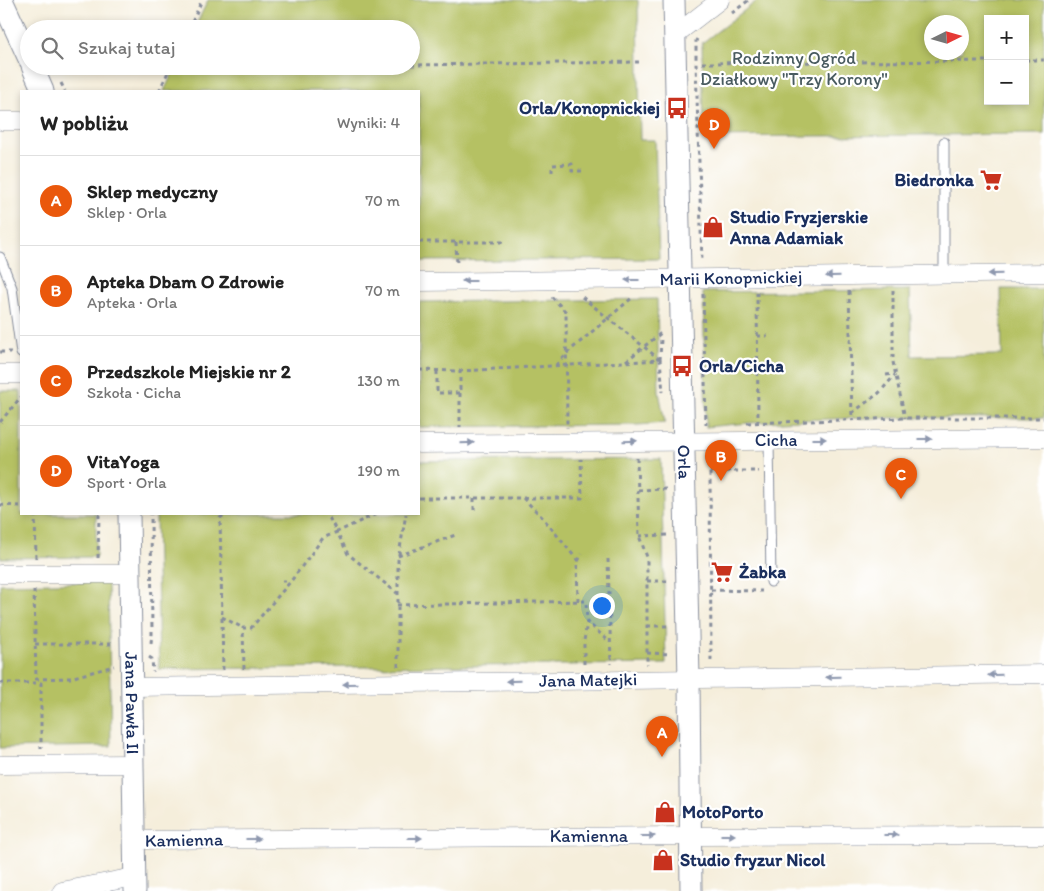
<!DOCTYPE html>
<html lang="pl">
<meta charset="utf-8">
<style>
:root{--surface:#fff;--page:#f6f6f6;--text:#222;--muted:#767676;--line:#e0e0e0;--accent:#ea580c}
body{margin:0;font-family:Itim,sans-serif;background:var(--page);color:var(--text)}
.controls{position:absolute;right:15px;top:15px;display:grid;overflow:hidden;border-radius:0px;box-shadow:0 2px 8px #0003}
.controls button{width:45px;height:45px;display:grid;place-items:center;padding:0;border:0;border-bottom:1px solid var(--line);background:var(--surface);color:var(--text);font:25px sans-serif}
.compass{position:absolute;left:924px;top:15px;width:45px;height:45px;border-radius:50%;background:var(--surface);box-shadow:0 2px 8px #0003;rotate:85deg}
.you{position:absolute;left:601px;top:605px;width:18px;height:18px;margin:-12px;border:4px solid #fff;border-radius:50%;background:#1a73e8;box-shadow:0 0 0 8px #1a73e833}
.badge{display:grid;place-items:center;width:32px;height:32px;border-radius:50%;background:var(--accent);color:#fff;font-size:16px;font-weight:700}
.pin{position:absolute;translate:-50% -41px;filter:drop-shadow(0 1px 2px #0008)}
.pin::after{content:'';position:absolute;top:26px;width:18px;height:15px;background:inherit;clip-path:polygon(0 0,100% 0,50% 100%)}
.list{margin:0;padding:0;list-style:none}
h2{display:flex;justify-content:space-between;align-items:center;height:65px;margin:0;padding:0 20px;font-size:21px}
h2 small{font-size:16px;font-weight:400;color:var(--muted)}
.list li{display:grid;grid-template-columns:32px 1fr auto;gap:15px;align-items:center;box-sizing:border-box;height:90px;padding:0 20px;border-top:1px solid var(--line)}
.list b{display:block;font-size:19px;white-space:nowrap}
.list p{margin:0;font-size:16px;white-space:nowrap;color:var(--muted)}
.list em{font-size:16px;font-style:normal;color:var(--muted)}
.icon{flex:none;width:28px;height:28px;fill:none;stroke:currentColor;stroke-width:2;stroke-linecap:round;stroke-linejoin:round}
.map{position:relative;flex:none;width:1044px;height:891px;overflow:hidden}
.search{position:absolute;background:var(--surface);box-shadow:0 2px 8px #0003;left:20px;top:20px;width:400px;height:55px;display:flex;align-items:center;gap:12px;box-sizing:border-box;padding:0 18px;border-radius:28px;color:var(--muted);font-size:19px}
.panel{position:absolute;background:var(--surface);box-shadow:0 2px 8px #0003;left:20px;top:90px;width:400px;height:425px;border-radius:0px}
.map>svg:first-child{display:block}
.green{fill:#b5c163;stroke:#687860;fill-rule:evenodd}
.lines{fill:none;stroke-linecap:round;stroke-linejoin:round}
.service-casing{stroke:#888e9c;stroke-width:11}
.minor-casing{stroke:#888e9c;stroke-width:19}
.tertiary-casing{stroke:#888e9c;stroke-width:23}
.path{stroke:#888e9c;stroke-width:3;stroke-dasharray:4 4;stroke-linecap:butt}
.service{stroke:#fff;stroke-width:9}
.minor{stroke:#fff;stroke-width:18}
.tertiary{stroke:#fff;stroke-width:21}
.oneway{fill:#8d97ae}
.labels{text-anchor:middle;stroke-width:4.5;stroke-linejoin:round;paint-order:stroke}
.park-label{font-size:18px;fill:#495b60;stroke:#fff}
.poi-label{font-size:18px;font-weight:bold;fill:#1b2f5e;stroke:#fff;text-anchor:start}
.street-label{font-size:18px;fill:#1b2f5e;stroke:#fff}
</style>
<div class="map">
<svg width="1044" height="891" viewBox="0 0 1044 891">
<rect width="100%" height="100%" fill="#fff"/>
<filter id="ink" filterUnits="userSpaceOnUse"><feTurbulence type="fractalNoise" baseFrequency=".02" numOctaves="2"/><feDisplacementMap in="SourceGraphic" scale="10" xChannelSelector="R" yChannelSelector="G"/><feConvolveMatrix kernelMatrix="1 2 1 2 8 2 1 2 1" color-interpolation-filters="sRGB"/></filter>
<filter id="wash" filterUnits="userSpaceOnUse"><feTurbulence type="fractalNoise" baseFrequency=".0096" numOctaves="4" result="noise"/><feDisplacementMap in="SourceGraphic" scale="20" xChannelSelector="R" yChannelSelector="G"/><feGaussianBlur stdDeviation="1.12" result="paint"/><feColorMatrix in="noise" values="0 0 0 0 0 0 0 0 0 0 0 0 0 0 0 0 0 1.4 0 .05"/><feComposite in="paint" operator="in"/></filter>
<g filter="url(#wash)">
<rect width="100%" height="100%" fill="#f5eedb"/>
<g class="green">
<polygon points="208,0 638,0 640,140 655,140 659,259 419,261 419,91 164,91 176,66 411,66 411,29 194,29"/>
<path d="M758,0h286v134l-340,3 -2,-94zM988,19h37v82h-37zM932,22h30v30h-30z"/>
<path d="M1001,289h43v129c-112,0 -226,-3 -338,9l-3,-135 207,-2 2,66 90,-1z"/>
<polygon points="657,299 659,392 665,423 638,425 419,427 419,302"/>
<polygon points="0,391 21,391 21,514 96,514 96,557 0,558"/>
<polygon points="661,459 666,664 159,669 156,514 419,514 419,461"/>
<polygon points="108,582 111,746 0,748 0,584"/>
</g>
</g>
<g filter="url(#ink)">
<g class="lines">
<g class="service-casing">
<g id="service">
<polyline points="944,142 944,274"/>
<polyline points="0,257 12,288 21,353"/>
<polyline points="769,440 771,582"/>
</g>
</g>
<g class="minor-casing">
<g id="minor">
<polyline points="675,35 720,0"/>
<polyline points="0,121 21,121"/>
<path d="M419,282c208,-2 417,-6 625,-9"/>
<polyline points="0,374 21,374"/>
<polyline points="419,444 1044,438"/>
<polyline points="0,574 130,574"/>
<polyline points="132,687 1044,674"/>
<polyline points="0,765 133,764"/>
<polyline points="134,840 690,836 1044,835"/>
<polyline points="62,891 134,877"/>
</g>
</g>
<g class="tertiary-casing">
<g id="tertiary">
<polyline points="2,0 29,59"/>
<path id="s1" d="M674,0l15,679 2,212"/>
<polyline points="32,66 43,91"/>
<path id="s2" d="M129,514l6,377"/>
</g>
</g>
<g class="path">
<polyline points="732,13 749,0"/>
<polyline points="189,29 202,0"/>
<polyline points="697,39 696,41 696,63 702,262"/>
<polyline points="1025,60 1044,60"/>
<polyline points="702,63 988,61"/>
<polyline points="411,65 639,62"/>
<polyline points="170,69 314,66"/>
<polyline points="61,83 65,91"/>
<polyline points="159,91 171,66"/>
<polyline points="552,172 552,165 572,164 572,171 583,171"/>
<polyline points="419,242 506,242"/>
<polyline points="456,242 457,265"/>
<polyline points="893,290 893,362 905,418"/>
<polyline points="849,291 852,419"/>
<polyline points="757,292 758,421"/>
<polyline points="703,294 706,425"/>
<polyline points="552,297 566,312 567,428"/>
<polyline points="582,297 659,359"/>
<polyline points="757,336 768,336"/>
<polyline points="0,352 11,352"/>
<polyline points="660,360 661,338"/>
<polyline points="626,361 661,333"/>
<polyline points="556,365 567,353 633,297"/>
<polyline points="757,369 768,368"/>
<polyline points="419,370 460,371 660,360 663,392"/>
<polyline points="437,371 437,393 460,393 460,371"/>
<polyline points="886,375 895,374"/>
<polyline points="460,393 460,427"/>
<polyline points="852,413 879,393 895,375"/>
<polyline points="0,422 21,397"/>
<polyline points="747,423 905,418 1044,418"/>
<polyline points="707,457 710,471 711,663"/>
<polyline points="637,458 639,536 647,557 647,665"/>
<polyline points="710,471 759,471"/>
<polyline points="638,490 667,489"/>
<polyline points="419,498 582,498 581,459"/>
<polyline points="474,498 474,511"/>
<polyline points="523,498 543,518 578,561"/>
<polyline points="0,505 21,506"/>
<polyline points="35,514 36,559"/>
<polyline points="376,514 337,532 348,554 397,593"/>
<polyline points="639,536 668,535"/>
<polyline points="398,556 458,534"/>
<polyline points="98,558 99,514"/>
<polyline points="608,559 611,664"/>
<polyline points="282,581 290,581"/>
<polyline points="647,581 668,581"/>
<polyline points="34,590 36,679 70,678 114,666"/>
<polyline points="711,590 762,591"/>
<polyline points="578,601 577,563 582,554"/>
<polyline points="397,605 586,601 587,622 610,642"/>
<polyline points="222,617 243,628"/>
<polyline points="647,626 670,626"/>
<polyline points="151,643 152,634 151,514"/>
<polyline points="35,644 113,644"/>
<polyline points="647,653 670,654"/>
<polyline points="149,657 152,659 153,672"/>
<polyline points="584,664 584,641 587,622"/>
<polyline points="398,667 398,560 406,514"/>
<polyline points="244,669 243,628 251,628 291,581 323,538 337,532 327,514"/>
<polyline points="223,670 220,518 226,514"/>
<polyline points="0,683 41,683 41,748"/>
</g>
<use href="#service" class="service"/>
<use href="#minor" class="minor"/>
<use href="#tertiary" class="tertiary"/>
</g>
<defs><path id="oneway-solid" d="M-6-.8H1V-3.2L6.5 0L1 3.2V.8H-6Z" transform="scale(1.25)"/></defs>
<g class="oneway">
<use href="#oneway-solid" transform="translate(995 274) rotate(179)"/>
<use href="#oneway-solid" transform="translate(833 276) rotate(178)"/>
<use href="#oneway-solid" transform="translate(632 280) rotate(180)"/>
<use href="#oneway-solid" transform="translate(469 281) rotate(180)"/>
<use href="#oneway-solid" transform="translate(819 439)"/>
<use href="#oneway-solid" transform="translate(925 439)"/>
<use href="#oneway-solid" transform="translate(630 441) rotate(-1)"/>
<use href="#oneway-solid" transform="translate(467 443) rotate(-1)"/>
<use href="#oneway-solid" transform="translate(995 675) rotate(179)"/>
<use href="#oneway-solid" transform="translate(833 677) rotate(179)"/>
<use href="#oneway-solid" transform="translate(513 681) rotate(179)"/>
<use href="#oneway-solid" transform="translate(350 684) rotate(179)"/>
<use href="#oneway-solid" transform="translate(728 835)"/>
<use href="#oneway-solid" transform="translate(891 835)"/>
<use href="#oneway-solid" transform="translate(648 836)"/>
<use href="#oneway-solid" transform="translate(415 838)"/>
<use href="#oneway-solid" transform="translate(253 839)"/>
</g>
</g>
<defs>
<g id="bus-bare" transform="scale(1.725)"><path d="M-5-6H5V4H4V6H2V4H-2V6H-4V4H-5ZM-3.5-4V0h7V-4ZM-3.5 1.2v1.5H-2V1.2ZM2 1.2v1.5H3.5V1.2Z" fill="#c8321e" stroke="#fff" stroke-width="2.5" paint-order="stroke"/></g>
<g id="supermarket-bare" transform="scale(1.725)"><path d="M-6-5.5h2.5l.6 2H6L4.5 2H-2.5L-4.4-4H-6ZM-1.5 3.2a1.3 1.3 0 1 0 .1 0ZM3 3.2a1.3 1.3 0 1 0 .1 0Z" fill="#c8321e" stroke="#fff" stroke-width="2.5" paint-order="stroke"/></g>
<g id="shop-bare" transform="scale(1.725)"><path d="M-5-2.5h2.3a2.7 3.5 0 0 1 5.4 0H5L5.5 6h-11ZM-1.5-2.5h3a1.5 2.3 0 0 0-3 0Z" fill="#c8321e" stroke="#fff" stroke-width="2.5" paint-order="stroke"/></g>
</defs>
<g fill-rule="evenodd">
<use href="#bus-bare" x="677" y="108"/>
<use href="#supermarket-bare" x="991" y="180"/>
<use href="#shop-bare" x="713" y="227"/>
<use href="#bus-bare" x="682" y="366"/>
<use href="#supermarket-bare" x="722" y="572"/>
<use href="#shop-bare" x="665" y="812"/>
<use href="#shop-bare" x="663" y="860"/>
</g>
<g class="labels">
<g class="park-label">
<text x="794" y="64">Rodzinny Ogród<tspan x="794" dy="21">Działkowy "Trzy Korony"</tspan></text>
</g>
<g class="poi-label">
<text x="660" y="114" text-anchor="end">Orla/Konopnickiej</text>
<text x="974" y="186" text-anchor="end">Biedronka</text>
<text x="730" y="223">Studio Fryzjerskie<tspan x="730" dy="21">Anna Adamiak</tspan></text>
<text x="699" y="372">Orla/Cicha</text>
<text x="739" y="578">Żabka</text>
<text x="682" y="818">MotoPorto</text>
<text x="680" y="866">Studio fryzur Nicol</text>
</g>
<g class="street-label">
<text transform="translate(731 278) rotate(-1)" y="6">Marii Konopnickiej</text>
<text x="776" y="446">Cicha</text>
<text dy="6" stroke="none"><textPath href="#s1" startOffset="462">Orla</textPath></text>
<text transform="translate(588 680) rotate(-1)" y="6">Jana Matejki</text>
<text dy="6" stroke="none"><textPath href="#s2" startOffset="189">Jana Pawła II</textPath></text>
<text x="589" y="842">Kamienna</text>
<text transform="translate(184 840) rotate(-1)" y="6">Kamienna</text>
</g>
</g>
</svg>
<div class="controls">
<button>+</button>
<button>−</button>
</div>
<svg class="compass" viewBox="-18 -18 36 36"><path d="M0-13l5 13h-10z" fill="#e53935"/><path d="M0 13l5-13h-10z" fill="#767676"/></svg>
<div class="you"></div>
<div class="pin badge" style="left:662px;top:757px">A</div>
<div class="pin badge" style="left:721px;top:481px">B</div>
<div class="pin badge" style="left:901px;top:499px">C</div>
<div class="pin badge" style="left:714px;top:149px">D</div>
<div class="search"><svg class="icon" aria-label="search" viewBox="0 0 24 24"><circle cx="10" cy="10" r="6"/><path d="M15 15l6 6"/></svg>Szukaj tutaj</div>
<section class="panel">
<h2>W pobliżu<small>Wyniki: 4</small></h2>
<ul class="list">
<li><span class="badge">A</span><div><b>Sklep medyczny</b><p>Sklep · Orla</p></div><em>70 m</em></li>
<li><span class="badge">B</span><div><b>Apteka Dbam O Zdrowie</b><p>Apteka · Orla</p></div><em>70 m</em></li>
<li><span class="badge">C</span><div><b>Przedszkole Miejskie nr 2</b><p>Szkoła · Cicha</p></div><em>130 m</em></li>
<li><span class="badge">D</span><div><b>VitaYoga</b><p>Sport · Orla</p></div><em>190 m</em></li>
</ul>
</section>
</div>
